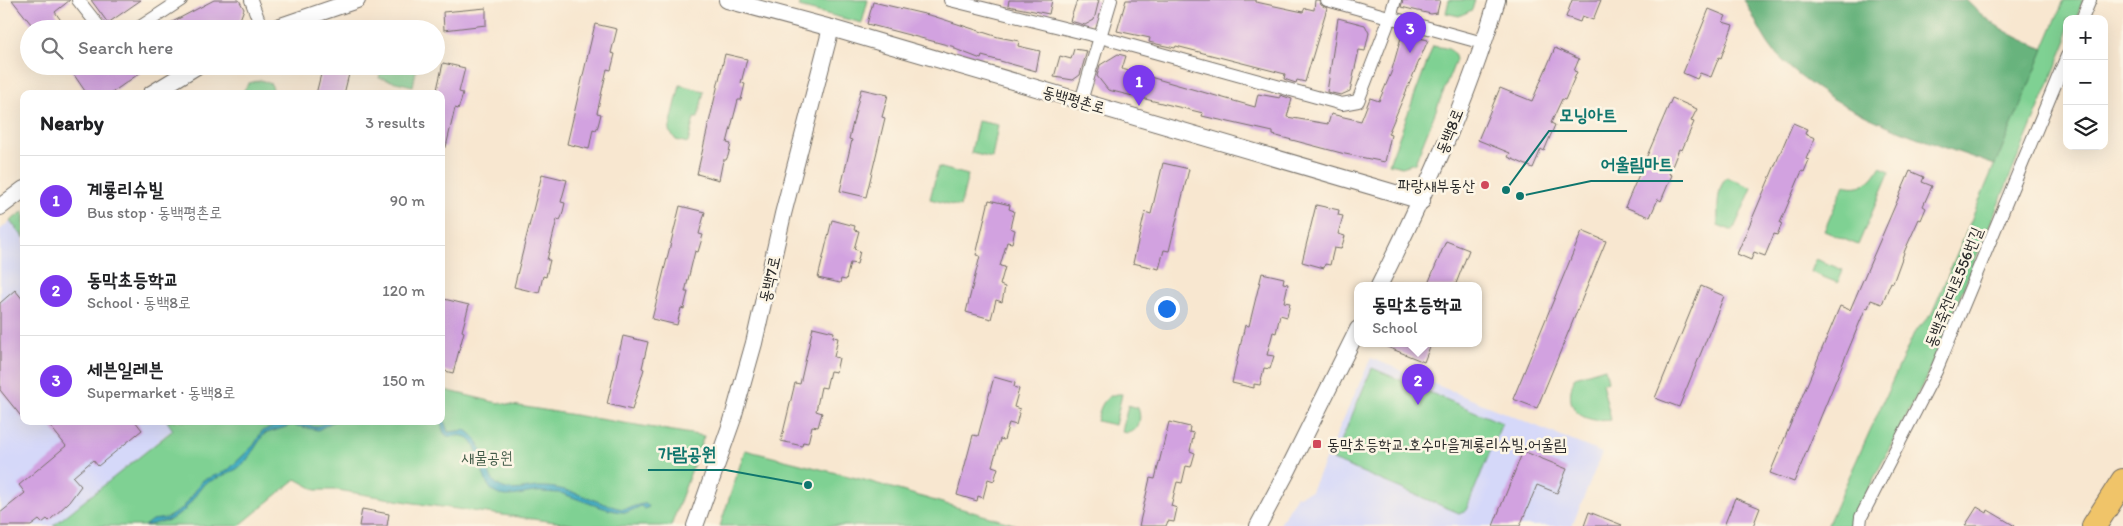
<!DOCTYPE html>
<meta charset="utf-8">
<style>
:root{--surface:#fff;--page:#f2f2f2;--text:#202124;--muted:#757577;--line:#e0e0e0;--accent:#7c3aed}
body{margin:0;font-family:Itim,"Poor Story",sans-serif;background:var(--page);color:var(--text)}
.controls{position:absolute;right:15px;top:15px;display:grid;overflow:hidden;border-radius:10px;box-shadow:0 5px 20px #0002}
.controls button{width:45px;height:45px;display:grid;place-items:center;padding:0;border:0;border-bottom:1px solid var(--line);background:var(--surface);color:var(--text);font:25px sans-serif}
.you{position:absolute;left:1166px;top:308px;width:18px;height:18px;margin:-12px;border:4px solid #fff;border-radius:50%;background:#1a73e8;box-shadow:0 0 0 8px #1a73e833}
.badge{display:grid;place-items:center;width:32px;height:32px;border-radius:50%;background:var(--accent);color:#fff;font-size:16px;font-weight:700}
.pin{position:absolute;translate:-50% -41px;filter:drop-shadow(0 1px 2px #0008)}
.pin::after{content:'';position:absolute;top:26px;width:18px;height:15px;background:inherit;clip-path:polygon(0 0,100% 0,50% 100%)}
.popup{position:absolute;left:1354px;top:282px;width:128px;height:65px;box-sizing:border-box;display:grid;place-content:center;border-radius:10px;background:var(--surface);filter:drop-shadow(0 1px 4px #0005);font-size:16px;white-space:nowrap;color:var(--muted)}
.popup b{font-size:19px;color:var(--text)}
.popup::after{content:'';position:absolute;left:50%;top:100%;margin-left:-10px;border:10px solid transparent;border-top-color:var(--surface)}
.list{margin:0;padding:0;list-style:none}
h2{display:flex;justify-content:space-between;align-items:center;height:65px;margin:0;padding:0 20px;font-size:21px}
h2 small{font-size:16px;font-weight:400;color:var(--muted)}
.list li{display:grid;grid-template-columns:32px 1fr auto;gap:15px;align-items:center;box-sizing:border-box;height:90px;padding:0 20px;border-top:1px solid var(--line)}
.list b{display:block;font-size:19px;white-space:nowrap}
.list p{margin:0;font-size:16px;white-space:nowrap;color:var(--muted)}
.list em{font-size:16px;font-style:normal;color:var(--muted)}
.icon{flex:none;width:28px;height:28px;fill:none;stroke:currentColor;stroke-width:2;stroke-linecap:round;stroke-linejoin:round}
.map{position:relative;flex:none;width:2123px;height:526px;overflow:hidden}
.search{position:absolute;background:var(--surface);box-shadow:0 5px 20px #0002;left:20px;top:20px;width:425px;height:55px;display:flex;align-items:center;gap:12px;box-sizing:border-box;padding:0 18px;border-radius:28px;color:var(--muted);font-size:19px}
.panel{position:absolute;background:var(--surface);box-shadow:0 5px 20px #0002;left:20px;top:90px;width:425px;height:335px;border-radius:10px}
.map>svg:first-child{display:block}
.built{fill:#d5d8f9}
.green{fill:#7fd193;stroke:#557e5f}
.forest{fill:#67b37d;stroke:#496f54}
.water{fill:#41abc1;stroke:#366b76}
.building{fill:#d2a2e0}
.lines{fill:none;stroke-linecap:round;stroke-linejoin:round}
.minor-casing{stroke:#736d65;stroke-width:14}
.tertiary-casing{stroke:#736d65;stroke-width:18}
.motorway-casing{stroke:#736d65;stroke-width:26}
.minor{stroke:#fff;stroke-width:12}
.tertiary{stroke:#fff;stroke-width:16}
.motorway{stroke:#f0c469;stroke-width:24}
.poi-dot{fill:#d1495b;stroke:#fcf5e5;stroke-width:2}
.labels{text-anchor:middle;stroke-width:5;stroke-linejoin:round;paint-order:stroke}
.street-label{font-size:16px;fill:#2b2b2b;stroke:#fcf5e5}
.poi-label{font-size:16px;fill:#2b2b2b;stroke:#fcf5e5;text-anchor:end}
.park-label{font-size:16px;fill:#445d4a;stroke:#fcf5e5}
.leader{fill:none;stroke:#0f766e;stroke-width:2}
.callout-dot{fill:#0f766e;stroke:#fcf5e5;stroke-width:2}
.callout-label{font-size:18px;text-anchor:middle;font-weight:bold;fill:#0f766e;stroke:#fcf5e5;stroke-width:5;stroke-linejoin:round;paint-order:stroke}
</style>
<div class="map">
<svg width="2123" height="526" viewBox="0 0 2123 526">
<rect width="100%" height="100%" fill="#fcf5e5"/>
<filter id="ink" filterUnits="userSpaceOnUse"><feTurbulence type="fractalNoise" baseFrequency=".02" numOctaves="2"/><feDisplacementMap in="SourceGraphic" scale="10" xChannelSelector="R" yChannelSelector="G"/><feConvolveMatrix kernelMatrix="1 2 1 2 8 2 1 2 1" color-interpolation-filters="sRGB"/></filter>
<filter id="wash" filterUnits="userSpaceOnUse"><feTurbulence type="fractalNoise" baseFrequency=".0096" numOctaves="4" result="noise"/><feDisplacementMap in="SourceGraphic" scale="20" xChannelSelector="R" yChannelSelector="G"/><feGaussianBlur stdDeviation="1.12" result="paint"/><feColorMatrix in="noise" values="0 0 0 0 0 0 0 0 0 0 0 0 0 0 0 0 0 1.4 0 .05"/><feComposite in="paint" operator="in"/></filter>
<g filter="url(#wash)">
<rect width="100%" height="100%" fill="#f8e7d0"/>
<g class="built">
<polygon points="10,221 24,238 24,421 167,421 173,429 53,526 0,526 0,230"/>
<polygon points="1371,358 1602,453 1572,526 1279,526 1296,497 1311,491"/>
</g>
<g class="green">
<polygon points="801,0 868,0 862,23 799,7"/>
<polygon points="1449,0 1475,0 1472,10 1459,16 1446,13"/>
<polygon points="2064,0 2083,0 2076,19 2067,19 2067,40 1925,380 1849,526 1827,526 1914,333 1932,313"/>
<path d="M1433,46c11,2 21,1 23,14l-41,103 -13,4 -13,-3z"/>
<polygon points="382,66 417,66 413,86 379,78"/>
<polygon points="261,80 271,84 275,94 241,94 249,83"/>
<polygon points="680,85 704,91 698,118 694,118 688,143 676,140 669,131"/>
<polygon points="978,121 998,125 992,158 971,153"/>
<polygon points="938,167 968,175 960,207 930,199"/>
<path d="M1880,167l10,4 -32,74 -34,-14 20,-46c17,5 28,-3 36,-18z"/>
<path d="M1727,177l25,11 -19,43 -15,-6c0,-15 -2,-37 9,-48z"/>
<polygon points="24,211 24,238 10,221"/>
<polygon points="1816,259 1843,270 1838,283 1811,272"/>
<polygon points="1372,368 1502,423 1466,510 1459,513 1333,460"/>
<path d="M1605,368l3,13 -6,2 9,37c-30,4 -50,-12 -36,-43z"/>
<polygon points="441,389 494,402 704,436 671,526 585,526 420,504 338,490 316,490 296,479 239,526 53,526 173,430 167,421 441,421"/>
<path d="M1122,394l-7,31 -18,-4c3,-15 8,-28 25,-27z"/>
<path d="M1128,405l10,3c5,13 -1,28 -16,24z"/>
<polygon points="745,450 868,481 1020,526 720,526"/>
</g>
<path class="forest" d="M1744,0h222c23,24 47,37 78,49l-49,116c-71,-25 -165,-53 -217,-109 -15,-16 -23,-38 -34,-56z"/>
<g class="water">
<path d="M441,411l7,21 18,-2c22,14 16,43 32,55 12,9 29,2 42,2 27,-1 52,14 78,21 10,3 19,-5 29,-4l2,3 -5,2 -3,-3 -13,6h-7c-19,-3 -37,-11 -55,-17 -6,-3 -16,-2 -23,-3 -14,-2 -34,9 -48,1 -14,-9 -13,-39 -24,-52 -15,-16 -30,14 -30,-30z"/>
<polygon points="293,421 316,427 328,421 334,421 318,430 292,425 264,434 247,460 237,469 204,484 184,511 170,520 144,526 152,520 167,518 183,508 203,480 227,471 254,445 262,431 276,425"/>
</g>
<g id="blocks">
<g class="building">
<polygon points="12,0 70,0 55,12 67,29 35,29"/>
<polygon points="91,0 141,0 108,23"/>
<polygon points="214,0 239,0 244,9 239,22 224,29 159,29"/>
<polygon points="1009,0 1052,0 1049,14 1008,6"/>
<polygon points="1077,0 1099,0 1094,20 1085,25 1070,21"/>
<polygon points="1126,0 1256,0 1256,2 1303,12 1305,8 1314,10 1315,0 1319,0 1321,5 1327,8 1305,82 1297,80 1296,83 1284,79 1285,74 1176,46 1175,48 1161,45 1149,42 1150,38 1117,31"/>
<polygon points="1403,0 1440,0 1437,13 1431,14 1401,7"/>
<polygon points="1572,0 1601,0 1593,20 1582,16 1580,22 1566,17"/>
<polygon points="873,2 933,16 998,37 1019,41 1018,46 1040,51 1036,71 982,56 981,59 955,49 955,47 867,24"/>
<polygon points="486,8 486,25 444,30 443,12"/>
<polygon points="1709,9 1726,16 1723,22 1733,25 1721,58 1719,57 1711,77 1700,73 1697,79 1683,73"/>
<polygon points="1338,18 1365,25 1369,33 1365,51 1359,50 1350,91 1341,95 1327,92"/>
<polygon points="595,24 617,29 611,53 615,54 611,70 607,69 597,113 601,114 598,126 596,130 593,129 589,149 567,144"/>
<polygon points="1402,34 1428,40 1388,134 1391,135 1385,162 1345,154 1273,135 1273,132 1202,116 1203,113 1108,90 1097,76 1100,65 1118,54 1126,56 1122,69 1255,107 1258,94 1280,98 1280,95 1292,99 1287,117 1328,124 1331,114 1361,121 1370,98 1379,101 1391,73"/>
<polygon points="1555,48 1579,59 1574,71 1577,72 1565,100 1562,99 1551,123 1555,125 1544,151 1541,149 1533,168 1508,157 1510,153 1478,140 1500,88 1532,101"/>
<polygon points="1074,49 1087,51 1080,75 1073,80 1054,77 1060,56 1071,59"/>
<polygon points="725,54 747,59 741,83 745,84 741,100 738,100 727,143 731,144 728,156 726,160 723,160 719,180 697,174"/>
<polygon points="443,63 465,68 459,92 463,93 461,101 458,109 455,108 446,147 441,146 441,94 436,94"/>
<polygon points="68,66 150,66 110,94 87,94"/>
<polygon points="323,66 351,66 344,94 316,94"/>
<polygon points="861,89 888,95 882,117 885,118 866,197 840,191 852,140 849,139"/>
<polygon points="1672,98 1697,109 1691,121 1694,122 1682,150 1679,149 1669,174 1672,175 1661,201 1658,199 1650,217 1625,207"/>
<polygon points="1793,123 1807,129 1805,134 1815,138 1806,159 1809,160 1804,172 1802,171 1780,223 1782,224 1777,235 1774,234 1765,256 1754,252 1751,260 1737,254"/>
<polygon points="1163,163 1189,169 1169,251 1164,250 1159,269 1133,263 1145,212 1151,214"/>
<polygon points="1910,171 1924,177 1922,182 1932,186 1923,206 1926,208 1921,220 1919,219 1905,250 1893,283 1891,282 1882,304 1871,300 1868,308 1866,307 1794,482 1770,473 1840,306 1850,310"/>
<polygon points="542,174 567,180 561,202 565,203 562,216 560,220 557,219 547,260 550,260 547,272 546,277 543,276 539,293 514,287"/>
<polygon points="989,200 1010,205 1009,209 1014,211 1010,228 1015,230 1012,243 1007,242 1000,266 1005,267 1000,285 1005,287 1002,302 996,300 991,319 966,312 980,256 976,255"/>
<polygon points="1316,205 1339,210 1338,215 1343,216 1338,234 1345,236 1341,249 1334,248 1330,265 1325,264 1324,268 1302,262"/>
<polygon points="680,206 705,212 699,234 703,235 698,252 695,251 685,292 688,292 685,304 684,309 681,308 677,325 652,319"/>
<polygon points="832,220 855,226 854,230 859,231 854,249 860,251 857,264 850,263 846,280 841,279 840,283 818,278"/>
<polygon points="1582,231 1606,241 1537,408 1513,399"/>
<polygon points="1446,241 1469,250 1457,281 1455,286 1427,286"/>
<polygon points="1262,273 1284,278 1283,283 1288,284 1284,302 1290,303 1287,317 1280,315 1276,333 1273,332 1267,355 1274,356 1270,369 1264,368 1260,385 1254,384 1254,388 1232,383 1245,325 1249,326"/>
<polygon points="1701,286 1724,296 1679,407 1655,398"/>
<polygon points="15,290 24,301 24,420 0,390 0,303"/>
<polygon points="444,299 469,305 462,331 464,332 453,373 441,370 441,309"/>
<polygon points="813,327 834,332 833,337 838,338 834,357 839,358 836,372 830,371 826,388 821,387 816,411 822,413 818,427 812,426 808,443 803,442 802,446 781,441 795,383 800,384"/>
<polygon points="623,336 648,342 642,368 644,369 632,410 607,404"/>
<polygon points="1380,344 1431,344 1424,362"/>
<polygon points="994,377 1015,383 1014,387 1019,389 1014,407 1020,409 1016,425 1009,423 1004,440 1000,439 992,466 998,468 994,481 988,479 983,498 978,496 977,501 957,495 973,435 978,436"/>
<polygon points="46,421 135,421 142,430 98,466 93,460 73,477 81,486 69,502 49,521 47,519 42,523 39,520 31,526 0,526 0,513 25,493 19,485 66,446"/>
<polygon points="1169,422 1190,427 1189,432 1194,433 1190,451 1195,453 1191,467 1186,466 1182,483 1177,482 1171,506 1177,508 1174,522 1168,521 1166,526 1139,526 1150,478 1155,479"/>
<polygon points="1523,451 1567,469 1557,493 1537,485 1520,526 1493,526"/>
<polygon points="1735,498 1760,508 1753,526 1724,526"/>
<polygon points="1977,507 1987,513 1988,510 2015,526 1965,526"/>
<polygon points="362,509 389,514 387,526 359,526"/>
<polygon points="1589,512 1622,525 1621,526 1584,526"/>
</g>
</g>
</g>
<g filter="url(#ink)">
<use href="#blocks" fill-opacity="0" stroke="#736d65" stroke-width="1"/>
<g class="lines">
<g class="minor-casing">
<g id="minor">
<polyline points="78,0 101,29"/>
<polyline points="251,0 262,29"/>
<polyline points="950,0 1100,37 1342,104 1358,101 1390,18 1395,0"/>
<polyline points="1327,0 1483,43"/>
<polyline points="2082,19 2090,0"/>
<polyline points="137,29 181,0"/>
<polyline points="1081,101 1111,0"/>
<polyline points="1860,526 1861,517 1936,371 2067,56"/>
</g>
</g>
<g class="tertiary-casing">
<g id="tertiary">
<polyline points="727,0 831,28 1422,201"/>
<polyline points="272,29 357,0"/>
<polyline points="151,94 197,66"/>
<polyline points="0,207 24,189"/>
<path d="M1379,286c46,-92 89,-187 118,-286"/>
<polyline points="695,526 732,421 754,343 783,214 831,28"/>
<polyline points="1258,526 1288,470 1358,329"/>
</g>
</g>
<g class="motorway-casing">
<polyline id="motorway" points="2094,526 2123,481"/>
</g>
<use href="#minor" class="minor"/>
<use href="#tertiary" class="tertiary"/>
<use href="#motorway" class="motorway"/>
</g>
</g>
<g class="poi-dot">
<circle cx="1485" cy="185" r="5"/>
<rect x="1312" y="439" width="10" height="10" rx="2.5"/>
</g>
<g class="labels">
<g class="street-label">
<text transform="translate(1074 99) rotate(16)" y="6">동백평촌로</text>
<text transform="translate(1449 131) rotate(-68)" y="6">동백8로</text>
<text transform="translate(769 279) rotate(-77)" y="6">동백7로</text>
<text transform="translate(1953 287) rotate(-68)" y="6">동백죽전대로556번길</text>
</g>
<g class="poi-label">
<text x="1475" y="191">파랑새부동산</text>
<text x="1327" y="450" text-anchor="start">동막초등학교.호수마을계룡리슈빌.어울림</text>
</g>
<g class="park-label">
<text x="487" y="463">새물공원</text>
</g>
</g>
<path class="leader" d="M1506 190L1549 131H1627M1520 196L1591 181H1683M808 485L726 470H648"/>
<g class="callout-dot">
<circle cx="1506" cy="190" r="5"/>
<circle cx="1520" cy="196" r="5"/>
<circle cx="808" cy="485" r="5"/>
</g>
<g class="callout-label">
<text x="1588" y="121">모닝아트</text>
<text x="1637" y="170">어울림마트</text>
<text x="687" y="460">가람공원</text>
</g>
</svg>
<div class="controls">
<button>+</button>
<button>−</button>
<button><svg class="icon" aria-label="layers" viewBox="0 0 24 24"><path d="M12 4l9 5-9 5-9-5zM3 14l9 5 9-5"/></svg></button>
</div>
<div class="you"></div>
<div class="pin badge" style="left:1139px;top:106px">1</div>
<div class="pin badge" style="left:1418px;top:405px">2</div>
<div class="popup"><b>동막초등학교</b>School</div>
<div class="pin badge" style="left:1410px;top:53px">3</div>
<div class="search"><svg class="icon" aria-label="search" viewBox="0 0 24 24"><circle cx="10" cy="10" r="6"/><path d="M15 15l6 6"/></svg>Search here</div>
<section class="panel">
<h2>Nearby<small>3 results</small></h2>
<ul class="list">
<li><span class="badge">1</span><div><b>계룡리슈빌</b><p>Bus stop · 동백평촌로</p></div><em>90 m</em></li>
<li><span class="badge">2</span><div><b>동막초등학교</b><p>School · 동백8로</p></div><em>120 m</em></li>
<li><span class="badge">3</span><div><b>세븐일레븐</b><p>Supermarket · 동백8로</p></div><em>150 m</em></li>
</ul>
</section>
</div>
